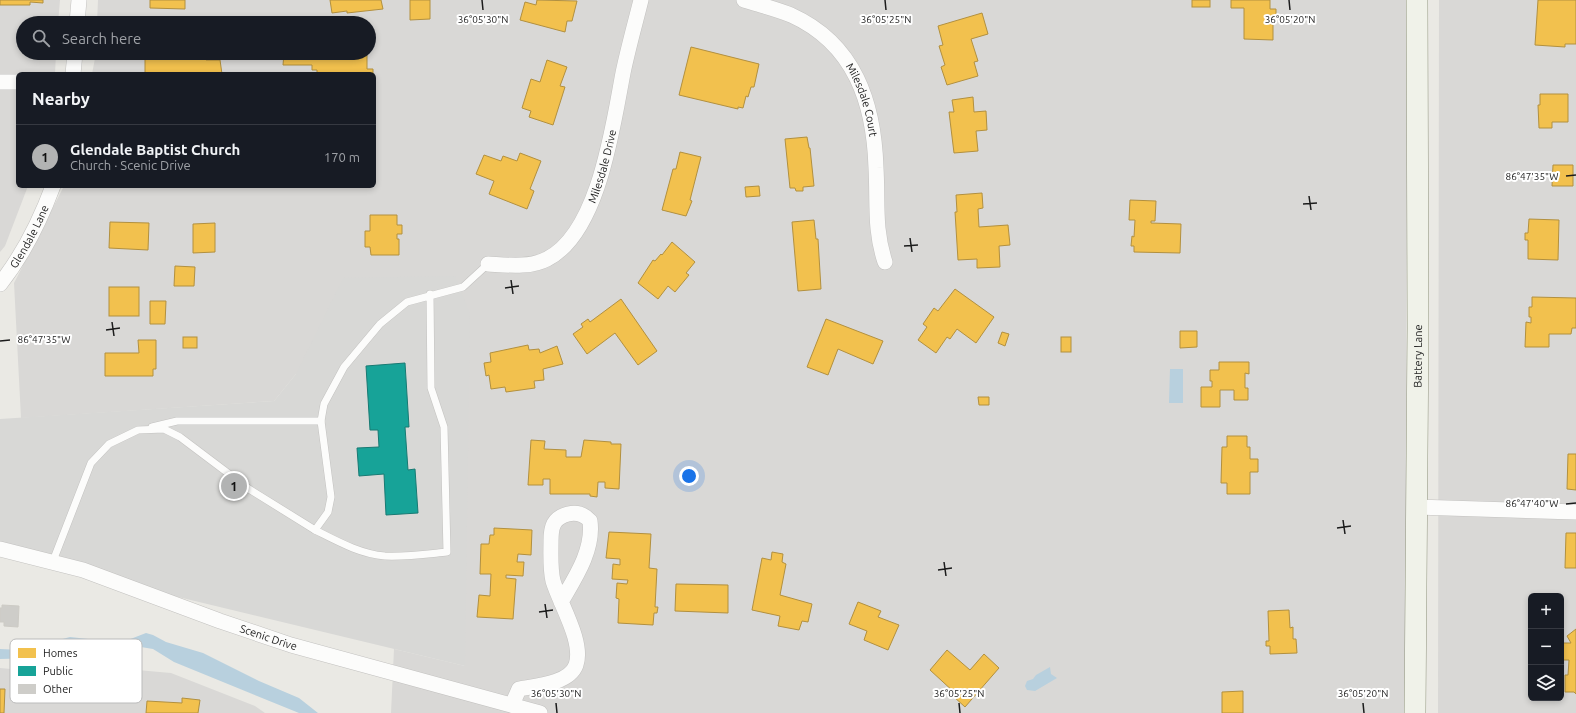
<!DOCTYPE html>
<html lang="en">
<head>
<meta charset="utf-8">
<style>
  :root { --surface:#171b24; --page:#242831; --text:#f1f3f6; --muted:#9ea1a6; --line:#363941; --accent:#b2b3b3 }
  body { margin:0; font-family:Ubuntu,sans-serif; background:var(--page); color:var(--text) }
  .controls { position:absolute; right:12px; bottom:12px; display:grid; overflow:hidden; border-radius:6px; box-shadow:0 2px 6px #0003 }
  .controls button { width:36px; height:36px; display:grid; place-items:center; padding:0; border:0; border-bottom:1px solid var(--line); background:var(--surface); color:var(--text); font:20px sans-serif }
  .you { position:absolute; left:689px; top:476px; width:14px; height:14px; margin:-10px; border:3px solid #fff; border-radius:50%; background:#1a73e8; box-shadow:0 0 0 6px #1a73e833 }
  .badge { display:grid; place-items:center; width:26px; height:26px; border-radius:50%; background:var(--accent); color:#111; font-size:13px; font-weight:700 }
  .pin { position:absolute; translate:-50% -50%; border:2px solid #fff; box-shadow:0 1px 4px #0006 }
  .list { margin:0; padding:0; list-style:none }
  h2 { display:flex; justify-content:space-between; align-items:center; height:52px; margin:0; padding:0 16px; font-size:17px }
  h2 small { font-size:13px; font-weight:400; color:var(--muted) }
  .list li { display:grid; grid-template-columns:26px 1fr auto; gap:12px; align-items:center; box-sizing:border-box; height:64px; padding:0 16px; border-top:1px solid var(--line) }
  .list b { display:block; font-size:15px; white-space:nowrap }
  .list p { margin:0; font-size:13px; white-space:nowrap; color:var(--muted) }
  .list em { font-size:13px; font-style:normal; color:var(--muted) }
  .icon { flex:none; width:22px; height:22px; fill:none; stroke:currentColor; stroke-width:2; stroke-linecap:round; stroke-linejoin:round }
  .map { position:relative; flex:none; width:1576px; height:713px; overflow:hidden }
  .search { position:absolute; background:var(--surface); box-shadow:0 2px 6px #0003; left:16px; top:16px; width:360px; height:44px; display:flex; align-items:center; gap:10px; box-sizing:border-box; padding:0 14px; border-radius:22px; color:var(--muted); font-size:15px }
  .panel { position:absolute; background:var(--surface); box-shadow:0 2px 6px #0003; left:16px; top:72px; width:360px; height:116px; border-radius:6px }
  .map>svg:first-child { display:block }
  .residential { fill:#d9d8d6; fill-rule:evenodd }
  .religious { fill:#d8d8d6 }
  .water { fill:#b8d0de }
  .homes { fill:#f2c14e; stroke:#b2903f }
  .public { fill:#17a398; stroke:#187a73 }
  .building { fill:#cecdc9; stroke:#cdcbc5 }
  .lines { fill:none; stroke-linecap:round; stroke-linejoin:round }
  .lane-casing { stroke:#c3c2c0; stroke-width:8 }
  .street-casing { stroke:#c3c2c0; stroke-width:16 }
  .secondary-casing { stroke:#8f937d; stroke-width:22 }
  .lane { stroke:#fcfcfb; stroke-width:7 }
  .street { stroke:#fcfcfb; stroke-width:15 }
  .secondary { stroke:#f0f2e9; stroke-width:21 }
  .ticks { fill:none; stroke:#1c1c1c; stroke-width:1.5 }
  .labels { text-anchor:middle; stroke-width:4; stroke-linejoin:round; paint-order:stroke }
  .street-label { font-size:11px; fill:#1c1c1c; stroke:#fff }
  .key { fill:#fff; stroke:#bbb; stroke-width:1 }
  .key-label { font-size:11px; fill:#1c1c1c }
  .ticks-label { font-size:10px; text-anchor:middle; fill:#1c1c1c; stroke:#fff; stroke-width:4; stroke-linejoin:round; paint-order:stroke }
</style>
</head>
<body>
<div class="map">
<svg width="1576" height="713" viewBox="0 0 1576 713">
  <rect width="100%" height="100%" fill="#eae9e4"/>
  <g class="residential">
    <polygon points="0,0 60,0 58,23 23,23 23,53 56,53 55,74 18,74 18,186 28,186 5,246 0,252"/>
    <polygon points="98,0 1407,0 1406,713 391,713 394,649 465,666 296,374 274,401 21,418 14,283 64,186 374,186 374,74 92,74 96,53 369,53 369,23 97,23"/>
    <path d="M1439 0H1576V713H1438ZM1531 596H1561V698H1531Z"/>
    <polygon points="0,668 33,671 137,670 171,673 255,706 265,713 0,713"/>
  </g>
  <polygon class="religious" points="455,276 470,313 465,666 0,554 0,419 274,401 296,374 343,278"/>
  <g class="water">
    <polygon points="1170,369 1183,369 1183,403 1169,403"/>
    <polygon points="146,633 153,635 166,642 203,653 259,681 299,698 318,713 299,713 174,662 153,649 141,647 110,655 85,652 59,653 36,658 0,659 0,649 21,650 70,637 97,640 115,645"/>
    <polygon points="1050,667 1051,674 1057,678 1035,691 1027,690 1025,686 1027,681 1033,679 1036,675"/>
  </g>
  <g class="homes">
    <polygon points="0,0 43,0 43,3 30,2 30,5 0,5"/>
    <polygon points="150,0 185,0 185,9 150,8"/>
    <polygon points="330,0 381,0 383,9 347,13 347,11 332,13"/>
    <polygon points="410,0 430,0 430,19 410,20"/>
    <polygon points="537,0 577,1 572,21 567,21 565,32 520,20 525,2 536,5"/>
    <rect x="1192" y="0" width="18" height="7"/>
    <polygon points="1231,0 1270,0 1270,9 1276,9 1276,19 1273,19 1273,40 1244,39 1244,8 1231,8"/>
    <polygon points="1538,0 1576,0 1576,44 1565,44 1565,47 1535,45"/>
    <polygon points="982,13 988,34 971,39 978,61 974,62 978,76 947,85 941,67 945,65 939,46 943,45 938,26"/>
    <polygon points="691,47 759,64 754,87 751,87 748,97 746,96 743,108 738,107 738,109 679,95"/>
    <polygon points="145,53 206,53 206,60 220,60 222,74 145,74"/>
    <polygon points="284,53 367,53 367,69 373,69 373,74 317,74 317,70 312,70 312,65 283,65"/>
    <polygon points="547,60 567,67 560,86 565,87 553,125 529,117 531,111 522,108 531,79 540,82"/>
    <polygon points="1540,94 1568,94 1568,122 1552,122 1552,128 1539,128 1538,105 1540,105"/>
    <polygon points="973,97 974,112 986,111 987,130 976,131 978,151 954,153 949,112 954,112 952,100"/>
    <polygon points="807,137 809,148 810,148 814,186 803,187 803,191 796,191 795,188 790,188 785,139"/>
    <polygon points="680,152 701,157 690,200 692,201 686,216 662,210 673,169 676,169"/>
    <polygon points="520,153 541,161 530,189 534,191 527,209 489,194 494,181 476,174 484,155 501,161 503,156 517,161"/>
    <polygon points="1553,165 1573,165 1573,186 1552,186"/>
    <polygon points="759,186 760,196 746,197 745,187"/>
    <polygon points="982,193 983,208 978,209 979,227 1008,225 1010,245 999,246 1000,267 977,268 977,259 958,260 955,212 957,212 956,195"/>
    <polygon points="1130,200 1156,201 1155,221 1151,221 1151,223 1181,224 1180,253 1134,252 1134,246 1131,246 1132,236 1134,237 1135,220 1129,220"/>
    <polygon points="370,215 397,215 397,225 402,225 402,234 397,234 397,239 399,239 399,255 371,255 370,247 365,247 365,231 370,231"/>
    <polygon points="1529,219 1559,220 1558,260 1528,259 1528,240 1525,240 1525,233 1528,233"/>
    <polygon points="814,220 816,239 818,239 821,289 798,291 792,222"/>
    <polygon points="110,222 149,223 148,250 109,248"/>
    <polygon points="215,223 215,252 193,253 193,224"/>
    <polygon points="672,242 695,262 686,273 689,275 675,292 668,286 658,299 638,283 653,260 655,261 661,254 662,255"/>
    <polygon points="175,266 195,267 194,286 174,286"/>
    <rect x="109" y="287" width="30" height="29"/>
    <polygon points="955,289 994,317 976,343 957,329 950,339 947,337 936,353 918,340 927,327 923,324 934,308 938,311"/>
    <polygon points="1532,297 1576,298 1576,328 1572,328 1571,334 1549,334 1549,347 1525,347 1526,322 1531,323 1531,317 1529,317 1529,307 1532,307"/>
    <polygon points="621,299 657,351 638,365 615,333 587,354 573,334 583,327 581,324 588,319 590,322"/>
    <polygon points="150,301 166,301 165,324 150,324"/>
    <polygon points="826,319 883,341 873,364 838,349 828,375 807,367"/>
    <polygon points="1180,331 1197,331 1197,347 1180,348"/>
    <polygon points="1002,332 1009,334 1005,346 998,343"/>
    <rect x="183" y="337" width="14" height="11"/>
    <rect x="1061" y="337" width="10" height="15"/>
    <polygon points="138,340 156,340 156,369 153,369 153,376 105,376 105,353 139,353"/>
    <polygon points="528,345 529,350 539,349 540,353 557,346 563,364 543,369 544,380 534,381 535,388 506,392 505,387 491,389 489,375 486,376 484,363 491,362 490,353"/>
    <polygon points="1219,362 1249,362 1249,374 1245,373 1245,388 1248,388 1248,400 1234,400 1234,390 1220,390 1220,407 1201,407 1201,387 1212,387 1212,381 1210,381 1210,370 1219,370"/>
    <polygon points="978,397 989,397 989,405 979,405"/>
    <polygon points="1227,436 1247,436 1247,447 1250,447 1250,459 1258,459 1258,472 1250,472 1250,494 1227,494 1227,483 1221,483 1222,447 1227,447"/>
    <polygon points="531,440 545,441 544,449 566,450 566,457 581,457 584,440 611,442 611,444 621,444 619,489 605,488 605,482 598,482 597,497 590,496 590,494 550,494 550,479 543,479 543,485 528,485"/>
    <polygon points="1568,454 1576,454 1576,490 1567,489"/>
    <polygon points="494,528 532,530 531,555 518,554 517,562 524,562 523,576 506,575 506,578 516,579 513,619 477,617 479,595 490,596 491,574 480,574 481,544 489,544 490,535 494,535"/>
    <polygon points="609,532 651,534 649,568 657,569 655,607 658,607 657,613 654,613 653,625 618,623 619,599 616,598 617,583 627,584 628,580 612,579 613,564 620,565 620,559 606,558"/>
    <polygon points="1566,533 1576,533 1576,568 1565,568"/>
    <polygon points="772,552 783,554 782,562 786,564 780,595 812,604 808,622 802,621 799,630 778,626 780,616 752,610 762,558 771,560"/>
    <polygon points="676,584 728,585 728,613 675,611"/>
    <polygon points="858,602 881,611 878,617 899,625 888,650 864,640 867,631 849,624"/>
    <polygon points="1289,610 1290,628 1293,627 1293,639 1296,639 1297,653 1270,654 1270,646 1266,646 1266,641 1269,641 1268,611"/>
    <polygon points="1576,629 1576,694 1574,692 1565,692 1565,675 1568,675 1569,660 1561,660 1562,643 1571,643 1567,636"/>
    <polygon points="947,650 970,670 984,654 999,668 965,707 953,696 955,693 930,670"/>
    <polygon points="0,689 5,689 4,713 0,713"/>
    <polygon points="1243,691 1243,713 1222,713 1222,692"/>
    <polygon points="182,698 200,700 198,713 146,713 147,701 182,703"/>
  </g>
  <polygon class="public" points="405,363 409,427 405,427 408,470 415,469 418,513 386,515 384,474 359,476 357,448 379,447 378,430 370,430 366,366"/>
  <polygon class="building" points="2,605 19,606 18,627 4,626 4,622 0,622 0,608 2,608"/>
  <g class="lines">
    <defs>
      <g id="lane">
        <path d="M430 294 431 388 444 427 447 552C427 554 406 557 385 556 360 554 337 541 315 530L328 512 331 497 321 421 324 404 344 367 380 324 407 302 463 287 488 264"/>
        <polyline points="152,427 177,421 321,421"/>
        <polyline points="53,561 91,463 109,444 138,430 164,429 180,437 249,489 315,530"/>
      </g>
      <g id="street">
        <path id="s1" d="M744 0C760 5 776 9 791 15 855 44 874 103 876 168 878 202 874 229 885 262"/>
        <polyline points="77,23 79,0"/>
        <polyline points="73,74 75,53"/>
        <polyline points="0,82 18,82"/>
        <path id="s2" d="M488 264C507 265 530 268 547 259 599 233 613 125 623 73 628 49 635 24 641 0"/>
        <path id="s3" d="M0 284C23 255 40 221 53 186"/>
        <polyline points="1416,507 1576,512"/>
        <path id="s4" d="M0 549 83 570 220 621 291 645 540 713"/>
        <path d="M512 705 519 689C535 686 569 684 576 665 584 642 560 604 553 581 550 568 551 554 551 541 551 527 553 518 568 514 577 512 584 514 590 521 594 550 575 578 561 602"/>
      </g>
      <g id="secondary">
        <path id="s5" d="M1415 713 1418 328 1417 0"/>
      </g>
    </defs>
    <use href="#lane" class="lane-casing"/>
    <use href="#street" class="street-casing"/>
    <use href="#secondary" class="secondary-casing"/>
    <use href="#lane" class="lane"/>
    <use href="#street" class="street"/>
    <use href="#secondary" class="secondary"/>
  </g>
  <path class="ticks" d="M482 0 483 10M885 0 886 10M1289 0 1290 10M1566 176 1576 175M1309 196 1311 210M1303 204 1317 203M910 238 912 252M904 246 918 245M511 280 513 294M505 288 519 286M112 322 114 336M106 330 120 328M0 341 10 340M1566 504 1576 503M1343 520 1345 534M1337 528 1351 526M944 562 946 576M938 570 952 568M545 604 547 618M539 612 553 610M556 703 557 713M959 703 960 713M1363 703 1364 713"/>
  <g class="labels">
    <g class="street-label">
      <text dy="4" stroke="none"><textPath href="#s1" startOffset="165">Milesdale Court</textPath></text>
      <text dy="4" stroke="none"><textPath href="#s2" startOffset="171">Milesdale Drive</textPath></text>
      <text dy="4" stroke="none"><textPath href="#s3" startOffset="56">Glendale Lane</textPath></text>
      <text dy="4" stroke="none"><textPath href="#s5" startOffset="357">Battery Lane</textPath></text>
      <text dy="4" stroke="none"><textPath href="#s4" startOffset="283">Scenic Drive</textPath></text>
    </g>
  </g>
  <rect x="10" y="639" width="132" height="64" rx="6" class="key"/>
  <rect x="18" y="648" width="18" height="10" fill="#f2c14e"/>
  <rect x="18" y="666" width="18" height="10" fill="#17a398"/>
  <rect x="18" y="684" width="18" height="10" fill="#cecdc9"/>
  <g class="key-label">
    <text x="43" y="657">Homes</text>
    <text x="43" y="675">Public</text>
    <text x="43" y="693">Other</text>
  </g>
  <g class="ticks-label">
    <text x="483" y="23">36°05'30"N</text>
    <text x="886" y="23">36°05'25"N</text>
    <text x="1290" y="23">36°05'20"N</text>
    <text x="1532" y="180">86°47'35"W</text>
    <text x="44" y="343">86°47'35"W</text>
    <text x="1532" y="507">86°47'40"W</text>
    <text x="556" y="697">36°05'30"N</text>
    <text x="959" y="697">36°05'25"N</text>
    <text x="1363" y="697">36°05'20"N</text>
  </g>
</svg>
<div class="controls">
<button>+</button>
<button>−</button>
<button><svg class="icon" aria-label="layers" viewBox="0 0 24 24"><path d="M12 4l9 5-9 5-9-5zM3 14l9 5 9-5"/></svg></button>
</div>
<div class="you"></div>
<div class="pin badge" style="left:234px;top:486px">1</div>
<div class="search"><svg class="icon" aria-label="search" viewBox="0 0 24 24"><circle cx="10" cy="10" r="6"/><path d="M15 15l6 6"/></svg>Search here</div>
<section class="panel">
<h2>Nearby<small></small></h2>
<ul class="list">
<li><span class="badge">1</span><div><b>Glendale Baptist Church</b><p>Church · Scenic Drive</p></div><em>170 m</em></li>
</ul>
</section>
</div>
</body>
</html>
